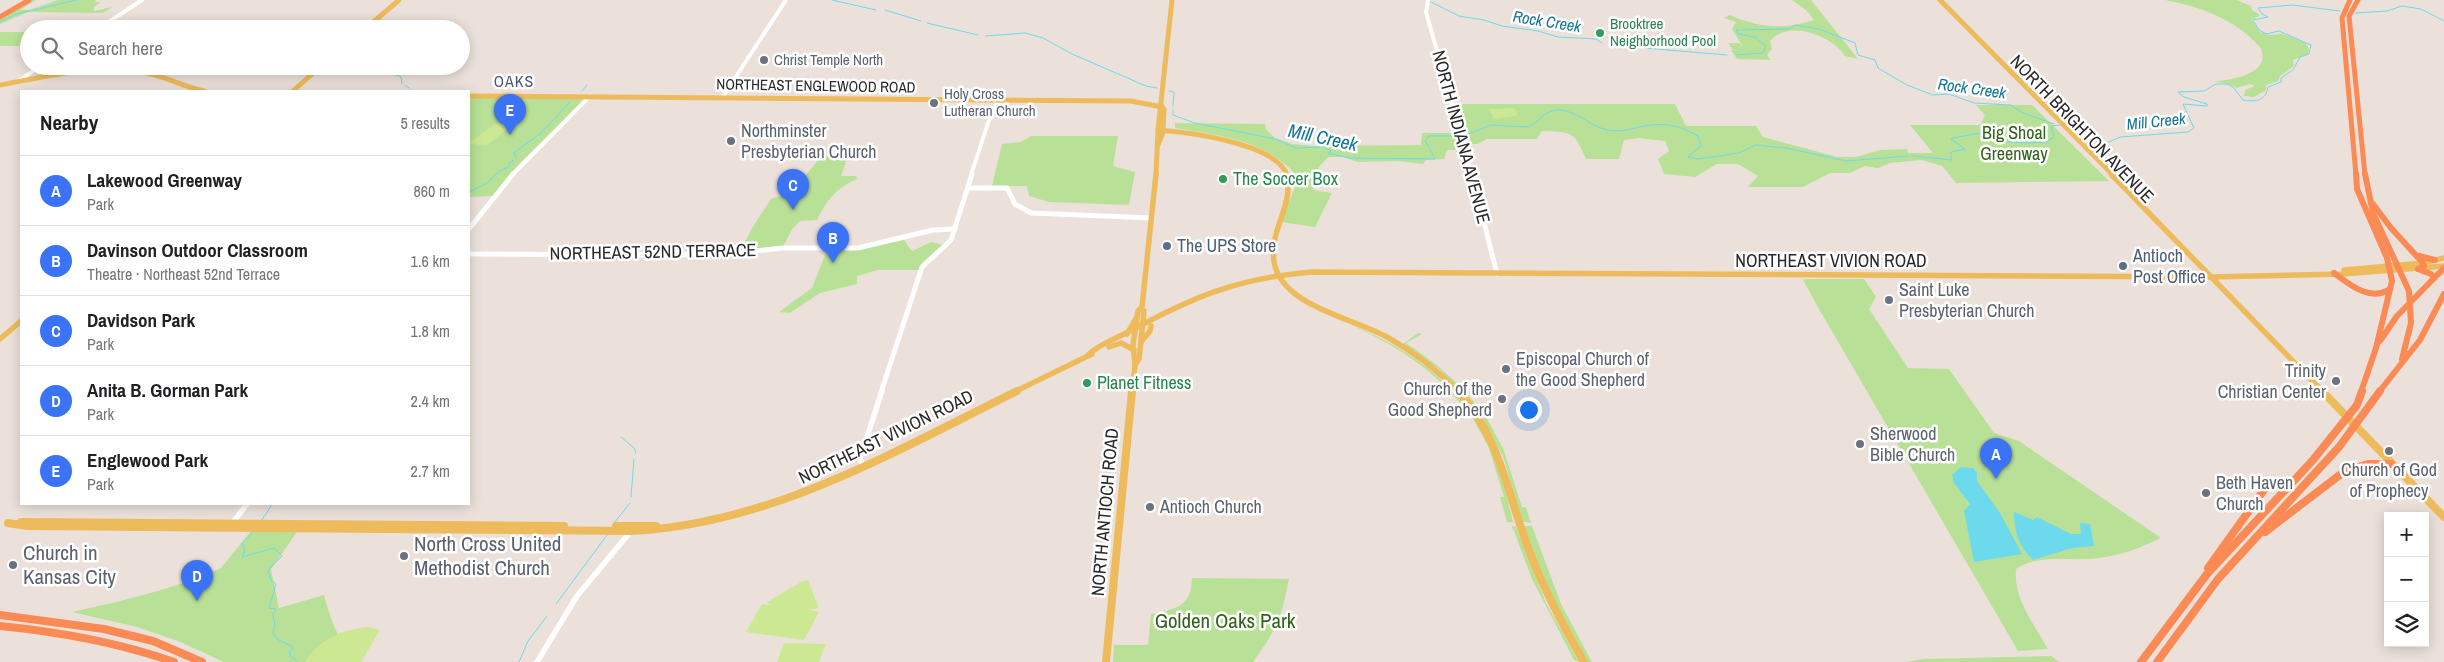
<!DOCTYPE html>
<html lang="en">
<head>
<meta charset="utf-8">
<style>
  :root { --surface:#fff; --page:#f6f6f6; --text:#202124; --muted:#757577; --line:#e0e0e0; --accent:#3b73f7 }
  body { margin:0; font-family:"Archivo Narrow",sans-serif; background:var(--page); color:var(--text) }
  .controls { position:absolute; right:15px; bottom:15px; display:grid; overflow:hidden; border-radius:0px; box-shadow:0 2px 12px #0003 }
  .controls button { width:45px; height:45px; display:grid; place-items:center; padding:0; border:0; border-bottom:1px solid var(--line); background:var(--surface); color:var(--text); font:25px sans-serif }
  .you { position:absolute; left:1528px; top:409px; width:18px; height:18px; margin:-12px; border:4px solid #fff; border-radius:50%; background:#1a73e8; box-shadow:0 0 0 8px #1a73e833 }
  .badge { display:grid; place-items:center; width:32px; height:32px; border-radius:50%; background:var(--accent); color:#fff; font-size:16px; font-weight:700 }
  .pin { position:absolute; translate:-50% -41px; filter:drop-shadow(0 1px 2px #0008) }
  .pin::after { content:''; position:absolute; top:26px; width:18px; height:15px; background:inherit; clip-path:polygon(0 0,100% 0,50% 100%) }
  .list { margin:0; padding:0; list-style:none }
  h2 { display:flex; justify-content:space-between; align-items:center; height:65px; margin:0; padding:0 20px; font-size:21px }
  h2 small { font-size:16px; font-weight:400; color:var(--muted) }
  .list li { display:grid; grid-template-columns:32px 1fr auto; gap:15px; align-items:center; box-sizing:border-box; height:70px; padding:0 20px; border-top:1px solid var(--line) }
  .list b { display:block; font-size:19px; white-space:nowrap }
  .list p { margin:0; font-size:16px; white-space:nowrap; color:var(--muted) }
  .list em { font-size:16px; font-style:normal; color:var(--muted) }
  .icon { flex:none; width:28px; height:28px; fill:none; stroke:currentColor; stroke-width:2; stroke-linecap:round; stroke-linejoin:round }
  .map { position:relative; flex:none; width:2444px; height:662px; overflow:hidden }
  .search { position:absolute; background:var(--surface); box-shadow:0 2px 12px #0003; left:20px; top:20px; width:450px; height:55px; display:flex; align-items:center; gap:12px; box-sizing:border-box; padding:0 18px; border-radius:28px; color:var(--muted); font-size:19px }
  .panel { position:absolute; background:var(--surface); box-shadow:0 2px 12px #0003; left:20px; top:90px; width:450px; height:415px; border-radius:0px }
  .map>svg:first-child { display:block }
  .green { fill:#b8e197 }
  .pitch { fill:#cde892 }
  .water { fill:#6dd9ec }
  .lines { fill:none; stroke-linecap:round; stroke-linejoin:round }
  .stream { stroke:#6dd9ec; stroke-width:1 }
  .minor-far2 { stroke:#fff; stroke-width:4 }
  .minor-far1 { stroke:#fff; stroke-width:5 }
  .minor { stroke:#fff; stroke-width:5.5 }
  .major-far2 { stroke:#eebb5c; stroke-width:5 }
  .major-far1 { stroke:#eebb5c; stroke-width:5.5 }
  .major { stroke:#eebb5c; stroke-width:8 }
  .highway-far2 { stroke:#fb8a54; stroke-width:5 }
  .highway-far1 { stroke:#fb8a54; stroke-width:6 }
  .highway { stroke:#fb8a54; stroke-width:8 }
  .leisure-dot { fill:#2e9e5b; stroke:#fff; stroke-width:2 }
  .worship-dot { fill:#6b7280; stroke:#fff; stroke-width:2 }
  .service-dot { fill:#5c6f8a; stroke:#fff; stroke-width:2 }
  .labels { text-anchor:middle; stroke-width:5; stroke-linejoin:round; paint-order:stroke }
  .far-leisure-label { font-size:15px; fill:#27864d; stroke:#fff; text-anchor:start }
  .far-worship-label { font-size:15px; fill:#5b616d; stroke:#fff; text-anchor:start }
  .far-street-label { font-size:15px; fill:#282828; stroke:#fff }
  .far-water-label { font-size:16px; font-style:italic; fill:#0f7695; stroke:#fff }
  .far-quarter-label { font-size:16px; letter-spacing:1px; fill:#4a5778; stroke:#fff }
  .street-label { font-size:18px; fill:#282828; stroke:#fff }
  .worship-label { font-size:18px; fill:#5b616d; stroke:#fff; text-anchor:start }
  .park-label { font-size:18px; fill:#32631a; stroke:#fff }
  .leisure-label { font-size:18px; fill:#27864d; stroke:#fff; text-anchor:start }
  .service-label { font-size:18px; fill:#4e5e75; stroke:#fff; text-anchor:start }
  .water-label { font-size:19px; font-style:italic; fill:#0f7695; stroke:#fff }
  .near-worship-label { font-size:21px; fill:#5b616d; stroke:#fff; text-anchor:start }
  .near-park-label { font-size:21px; fill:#32631a; stroke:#fff }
</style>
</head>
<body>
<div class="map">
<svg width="2444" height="662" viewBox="0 0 2444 662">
  <rect width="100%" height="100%" fill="#ebe1da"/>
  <g class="green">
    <polygon points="32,0 36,0 20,10 29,10 58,0 96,0 94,2 101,2 94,7 94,11 112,7 103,13 28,12 0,24 0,19"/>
    <path d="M1792 0H1811L1858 59 1845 56C1832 35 1788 19 1770 41L1772 49 1767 55 1771 60 1737 59 1731 50 1737 49H1732L1728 43H1739L1743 47 1732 29 1736 22 1724 18 1730 15C1759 28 1784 30 1814 20L1806 10Z"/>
    <path d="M2165 0H2236L2251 6 2252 10 2260 15 2252 20 2260 32 2269 35 2283 34 2306 43 2309 50 2308 54 2293 60 2294 66 2280 76 2278 81 2266 85V90L2254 97 2244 96 2245 90 2255 86 2250 84 2237 88 2229 84 2214 81C2230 81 2274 73 2260 47 2235 19 2201 7 2165 0Z"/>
    <rect x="0" y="32" width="29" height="14"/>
    <polygon points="469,98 586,98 519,164 493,196 469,197"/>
    <path d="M1455 104H1675L1686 126H1756L1763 137 1837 157H1856L1880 150 1907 149 1908 153H1933L1910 125H1980L1985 115 1976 105H2032L2109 181 1956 183 1942 166 1922 160 1890 163 1878 168 1865 166 1850 173H1830L1803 187H1748L1758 176 1738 164H1717L1695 177 1664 174 1658 159 1669 151 1665 141 1638 138 1624 140 1619 159H1586C1574 131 1572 132 1542 131L1537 139H1487L1478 144H1460L1461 150H1447L1444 159 1426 160 1423 164 1397 161 1358 162 1343 157H1328L1318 168 1329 177H1318L1313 190 1332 193 1315 227 1281 222 1295 187 1296 175C1266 140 1218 135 1175 128V123L1265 124 1266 129 1275 138 1292 144 1315 146 1421 145 1422 133H1462Z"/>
    <polygon points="1031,136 1118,136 1113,166 1135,172 1129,205 1049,202 1029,196 1027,186 992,186 1002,144 1021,142"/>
    <path d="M822 155 848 156 841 176H856L857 179C836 188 827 200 817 220L800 221 793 228 782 248 739 254 752 228 771 199 792 192Z"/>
    <polygon points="904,240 912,251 931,242 943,245 921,264 919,270 878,270 857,276 857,284 820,293 790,313 779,312 812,288 827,250 862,249"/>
    <path d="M1804 279H1864L1876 297 1869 309 1908 368 1949 369 1994 433 2019 441 2161 538C2140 548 2122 555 2099 558 2071 562 2040 553 2016 569 2013 598 2034 624 2048 649L2018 651 1819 309 1803 280Z"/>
    <path d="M1349 324C1399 344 1440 371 1472 414L1470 415C1438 372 1398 346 1349 324Z"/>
    <path d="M1418 333 1422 334 1406 343C1435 362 1461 384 1483 413L1479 412 1440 370 1403 344Z"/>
    <polygon points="1485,415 1503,448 1522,507 1526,507 1531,523 1522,521 1504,459 1482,416"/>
    <polygon points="1472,417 1476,418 1500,469 1513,522 1507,522 1500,497 1504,497 1489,448"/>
    <polygon points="1512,526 1516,527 1546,603 1579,662 1574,660 1532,579"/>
    <path d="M1524 526H1532L1561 604 1592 662H1588C1563 618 1540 574 1524 526Z"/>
    <path d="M251 531 297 532 271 569 279 608 324 595C329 615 342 654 362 662H224L178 641 137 627 72 612C122 601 175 589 221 568Z"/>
    <path d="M1192 578 1289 579C1281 619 1277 629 1253 662H1113L1114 645H1148L1151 614C1177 609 1191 607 1192 578Z"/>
    <polygon points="2051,656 2059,662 1906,662 1924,659"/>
  </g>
  <g class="pitch">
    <polygon points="1514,108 1517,113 1516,116 1494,119 1489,109"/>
    <polygon points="496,123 513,125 486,146 469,143"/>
    <polygon points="808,580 819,608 809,610 819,612 804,640 746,632 762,604 770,605 767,602 801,582"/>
    <path d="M369 627 380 630 361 662H305C319 639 343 629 369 627Z"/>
    <polygon points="784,643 826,644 819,662 777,662"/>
  </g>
  <g class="water">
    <polygon points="1961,467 1973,468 1977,473 1977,481 2000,513 2022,554 1974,562 1964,511 1970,504 1954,483 1952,475"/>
    <path d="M2014 512 2033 520 2037 517 2071 534H2081L2080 523 2090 524 2094 546 2072 548 2033 560C2019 547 2014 531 2014 512Z"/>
  </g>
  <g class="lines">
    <g class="stream">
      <polyline points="832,0 876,10"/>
      <polyline points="1431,2 1459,16 1484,20 1502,26 1538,31 1558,37 1596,39 1602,43"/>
      <polyline points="885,10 921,21"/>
      <polyline points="2355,13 2387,11 2402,6 2421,9 2444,21"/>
      <polyline points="0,22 16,14 77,0"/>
      <polyline points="927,23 978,35"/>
      <polyline points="986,36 1025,33 1043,38 1072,54 1146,86 1157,88"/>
      <polyline points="1609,45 1727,55"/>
      <polyline points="1737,55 1763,53 1766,46 1755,37 1738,34 1736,30 1790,29 1795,25 1819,29 1855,43 1858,55 1875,60 1878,68 1907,85 1933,95 1949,94 1974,103 2011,105 2023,113 2054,124"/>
      <polyline points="386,69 388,66"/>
      <polyline points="387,71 401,77 402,84"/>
      <polyline points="405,85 409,88"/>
      <polyline points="582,91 587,85"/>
      <polyline points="1169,91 1174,92 1173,106"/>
      <polyline points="1173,110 1173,115 1195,123 1275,139 1296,148 1324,147 1331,151 1328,153 1349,158 1435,159 1430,149"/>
      <path d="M2068 126 2097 142H2109L2120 137 2188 132 2194 128 2183 104 2207 106V104L2184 97 2178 92 2204 91 2216 84H2227L2233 87 2243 100C2255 102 2266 101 2268 87L2281 82V78L2293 70 2300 57 2309 54 2311 45 2279 31 2266 34 2259 30 2253 20 2268 17 2262 14 2258 8 2292 5 2340 11"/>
      <path d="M1463 136 1491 125 1529 127C1538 122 1544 112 1555 110 1574 108 1590 127 1608 130 1617 132 1627 130 1635 128 1659 122 1676 123 1698 136L1701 146 1688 157 1698 159 1739 153 1755 145 1786 148 1846 161 1908 156"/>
      <polyline points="1429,147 1425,141 1429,136 1459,136"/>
      <polyline points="1951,155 1951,152 1965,149 1951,139 1953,138 1985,132 2011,142 2030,143 2046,142 2054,137 2051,126 2061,125"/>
      <polyline points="1913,156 1952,160 1951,157"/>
      <polyline points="516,158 514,153 541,133 570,102"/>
      <polyline points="469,192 487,183 501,170 509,167 509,163 514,160"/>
      <polyline points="621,437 634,448 636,453"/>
      <polyline points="631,497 634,459"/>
      <polyline points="262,520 271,506"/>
      <polyline points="614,523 630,503"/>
      <polyline points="253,532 242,543 245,551 242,557 274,548 282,556 268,570 271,580 276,584 269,608 276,609 273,614 275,625 273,633 277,639 293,647 290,652 291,657 298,662"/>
      <polyline points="556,604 607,535"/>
      <polyline points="519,662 528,641 547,616"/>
    </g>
    <g class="minor-far2">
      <polyline points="1428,0 1426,12 1472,175"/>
      <polyline points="98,29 142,0"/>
      <polyline points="19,81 40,66"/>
      <polyline points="722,98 786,0"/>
      <polyline points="512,175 590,96"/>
      <polyline points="971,175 988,123 998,100"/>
    </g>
    <g class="minor-far1">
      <polyline points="1472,174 1497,274"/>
      <polyline points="968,188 1007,188 1015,204 1031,213 1152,218"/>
      <polyline points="469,229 513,174"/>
      <polyline points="469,254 720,255 782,248 858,248 933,230 955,229"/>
      <polyline points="881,392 922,267 951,240 972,174"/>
    </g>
    <g class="minor">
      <polyline points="863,468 860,458 882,391"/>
      <polyline points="231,525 247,504"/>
      <polyline points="537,662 577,596 631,531"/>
    </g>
    <g class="major-far2">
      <polyline points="1940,0 2113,175"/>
      <polyline points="365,29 399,0"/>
      <path d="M0 85C45 77 92 64 138 71 160 74 181 86 204 91"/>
      <polyline points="293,91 321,66"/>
      <polyline points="469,96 1131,101 1162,107"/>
      <path d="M1158 130C1187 132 1276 143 1287 175"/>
      <polyline points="1158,145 1163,133 1164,109 1162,107"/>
      <polyline points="1156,175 1158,130 1172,0"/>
    </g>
    <g class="major-far1">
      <path d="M1286 174C1296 205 1266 232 1275 266 1286 307 1353 318 1387 337 1414 352 1438 371 1459 392"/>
      <polyline points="2111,174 2323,392"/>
      <polyline points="2344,270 2423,263 2444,258"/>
      <polyline points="1127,334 1137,317"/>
      <polyline points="0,339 21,321"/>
      <polyline points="1141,342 1150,331 1151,326"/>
      <polyline points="1109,347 1121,343 1134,350"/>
      <path d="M1088 355C1098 345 1115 339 1128 332 1193 297 1237 278 1312 272L2210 277 2343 274 2444 266"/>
      <polyline points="1135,365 1139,359 1144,311"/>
      <polyline points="1014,392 1092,354"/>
      <polyline points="1132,392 1135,365 1133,345 1138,311 1142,307 1156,174"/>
    </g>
    <g class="major">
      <path d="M1458 391C1499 437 1506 487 1526 542 1541 584 1562 624 1584 662"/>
      <polyline points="2322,391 2444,517"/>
      <polyline points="21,522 564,526"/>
      <path d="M8 523 27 526 631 531C772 524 893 452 1017 391"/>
      <polyline points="616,526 656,526"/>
      <polyline points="1106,662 1132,391"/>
    </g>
    <g class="highway-far2">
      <polyline points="2350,0 2342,18 2356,175"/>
      <polyline points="2358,0 2349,16 2365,175"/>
      <polyline points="0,17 29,0"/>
    </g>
    <g class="highway-far1">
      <polyline points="2356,174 2357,189 2387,258 2392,281 2376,348 2361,392"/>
      <polyline points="2365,174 2373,213 2409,291 2411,323 2402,359"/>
      <polyline points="2373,204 2391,228 2423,263 2424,266 2418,269"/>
      <polyline points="2419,256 2435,260"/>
      <polyline points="2418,269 2431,274 2434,278"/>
      <path d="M2334 273C2350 285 2369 301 2389 290"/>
      <polyline points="2380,341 2397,316 2444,268"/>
      <polyline points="2379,392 2420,340 2444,294"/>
    </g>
    <g class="highway">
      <polyline points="2265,532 2345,471 2368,464 2391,464"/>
      <polyline points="2208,568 2266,487"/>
      <polyline points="0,615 104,629 153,641 202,662"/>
      <path d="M0 626C60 632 117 642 174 662"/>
      <polyline points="2141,662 2207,574 2313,460 2357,405 2362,391"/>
      <polyline points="2157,662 2218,579 2339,447 2380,391"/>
    </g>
  </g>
  <g class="leisure-dot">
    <circle cx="1600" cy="33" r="5"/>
    <circle cx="1223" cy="179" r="5"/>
    <circle cx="1087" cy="383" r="5"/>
  </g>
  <g class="worship-dot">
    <circle cx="764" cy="60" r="5"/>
    <circle cx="934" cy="103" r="5"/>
    <circle cx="731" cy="141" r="5"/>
    <circle cx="1889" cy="300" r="5"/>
    <circle cx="1506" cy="369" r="5"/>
    <circle cx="2336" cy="381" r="5"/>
    <circle cx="1502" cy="399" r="5"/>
    <circle cx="1860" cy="444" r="5"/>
    <circle cx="2389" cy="451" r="5"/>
    <circle cx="2206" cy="493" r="5"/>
    <circle cx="1150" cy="507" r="5"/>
    <circle cx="404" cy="556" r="5"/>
    <circle cx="13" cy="565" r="5"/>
  </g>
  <g class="service-dot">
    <circle cx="1167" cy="246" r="5"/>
    <circle cx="2123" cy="266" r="5"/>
  </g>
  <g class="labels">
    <g class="far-leisure-label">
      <text x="1610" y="29">Brooktree<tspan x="1610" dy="17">Neighborhood Pool</tspan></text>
    </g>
    <g class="far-worship-label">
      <text x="774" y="65">Christ Temple North</text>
      <text x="944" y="99">Holy Cross<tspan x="944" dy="17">Lutheran Church</tspan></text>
    </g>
    <g class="far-street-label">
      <text transform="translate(816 86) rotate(1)" y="5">NORTHEAST ENGLEWOOD ROAD</text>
    </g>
    <g class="far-water-label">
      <text transform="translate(1547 21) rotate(9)" y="6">Rock Creek</text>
      <text transform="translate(1972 88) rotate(8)" y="6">Rock Creek</text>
      <text transform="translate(2156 121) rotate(-6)" y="6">Mill Creek</text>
    </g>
    <g class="far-quarter-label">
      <text x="514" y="87">OAKS</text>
    </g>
    <g class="street-label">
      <text transform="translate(2082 129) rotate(46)" y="6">NORTH BRIGHTON AVENUE</text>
      <text transform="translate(1461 137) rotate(75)" y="6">NORTH INDIANA AVENUE</text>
      <text transform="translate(653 252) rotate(-1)" y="6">NORTHEAST 52ND TERRACE</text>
      <text x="1831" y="267">NORTHEAST VIVION ROAD</text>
      <text transform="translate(886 437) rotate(-26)" y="6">NORTHEAST VIVION ROAD</text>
      <text transform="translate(1105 512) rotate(-85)" y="6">NORTH ANTIOCH ROAD</text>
    </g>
    <g class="worship-label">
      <text x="741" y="137">Northminster<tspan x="741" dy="21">Presbyterian Church</tspan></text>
      <text x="1899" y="296">Saint Luke<tspan x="1899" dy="21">Presbyterian Church</tspan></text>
      <text x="1516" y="365">Episcopal Church of<tspan x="1516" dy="21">the Good Shepherd</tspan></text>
      <text x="2326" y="377" text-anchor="end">Trinity<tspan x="2326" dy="21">Christian Center</tspan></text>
      <text x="1492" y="395" text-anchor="end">Church of the<tspan x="1492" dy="21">Good Shepherd</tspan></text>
      <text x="1870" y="440">Sherwood<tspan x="1870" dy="21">Bible Church</tspan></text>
      <text x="2389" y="476" text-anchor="middle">Church of God<tspan x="2389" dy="21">of Prophecy</tspan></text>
      <text x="2216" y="489">Beth Haven<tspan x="2216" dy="21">Church</tspan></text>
      <text x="1160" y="513">Antioch Church</text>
    </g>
    <g class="park-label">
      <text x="2014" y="139">Big Shoal<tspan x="2014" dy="21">Greenway</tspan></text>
    </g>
    <g class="leisure-label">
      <text x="1233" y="185">The Soccer Box</text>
      <text x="1097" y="389">Planet Fitness</text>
    </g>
    <g class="service-label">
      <text x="1177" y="252">The UPS Store</text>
      <text x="2133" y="262">Antioch<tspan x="2133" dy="21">Post Office</tspan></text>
    </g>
    <g class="water-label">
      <text transform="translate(1323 137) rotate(12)" y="7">Mill Creek</text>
    </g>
    <g class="near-worship-label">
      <text x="414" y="551">North Cross United<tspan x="414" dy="24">Methodist Church</tspan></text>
      <text x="23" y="560">Church in<tspan x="23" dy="24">Kansas City</tspan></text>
    </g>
    <g class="near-park-label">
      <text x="1225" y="628">Golden Oaks Park</text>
    </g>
  </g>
</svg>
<div class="controls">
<button>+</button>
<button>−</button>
<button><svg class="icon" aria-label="layers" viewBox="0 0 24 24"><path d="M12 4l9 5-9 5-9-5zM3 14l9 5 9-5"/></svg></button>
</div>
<div class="you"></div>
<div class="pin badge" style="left:1996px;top:479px">A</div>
<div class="pin badge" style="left:833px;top:263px">B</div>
<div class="pin badge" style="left:793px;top:210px">C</div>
<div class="pin badge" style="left:197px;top:601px">D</div>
<div class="pin badge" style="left:510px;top:135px">E</div>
<div class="search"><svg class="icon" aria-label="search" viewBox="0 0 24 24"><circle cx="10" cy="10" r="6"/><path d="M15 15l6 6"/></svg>Search here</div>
<section class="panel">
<h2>Nearby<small>5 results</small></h2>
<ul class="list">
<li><span class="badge">A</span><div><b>Lakewood Greenway</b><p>Park</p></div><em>860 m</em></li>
<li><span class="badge">B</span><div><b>Davinson Outdoor Classroom</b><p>Theatre · Northeast 52nd Terrace</p></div><em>1.6 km</em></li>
<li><span class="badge">C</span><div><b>Davidson Park</b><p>Park</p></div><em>1.8 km</em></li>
<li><span class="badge">D</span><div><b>Anita B. Gorman Park</b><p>Park</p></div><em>2.4 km</em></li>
<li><span class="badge">E</span><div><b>Englewood Park</b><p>Park</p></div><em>2.7 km</em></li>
</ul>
</section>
</div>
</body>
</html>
